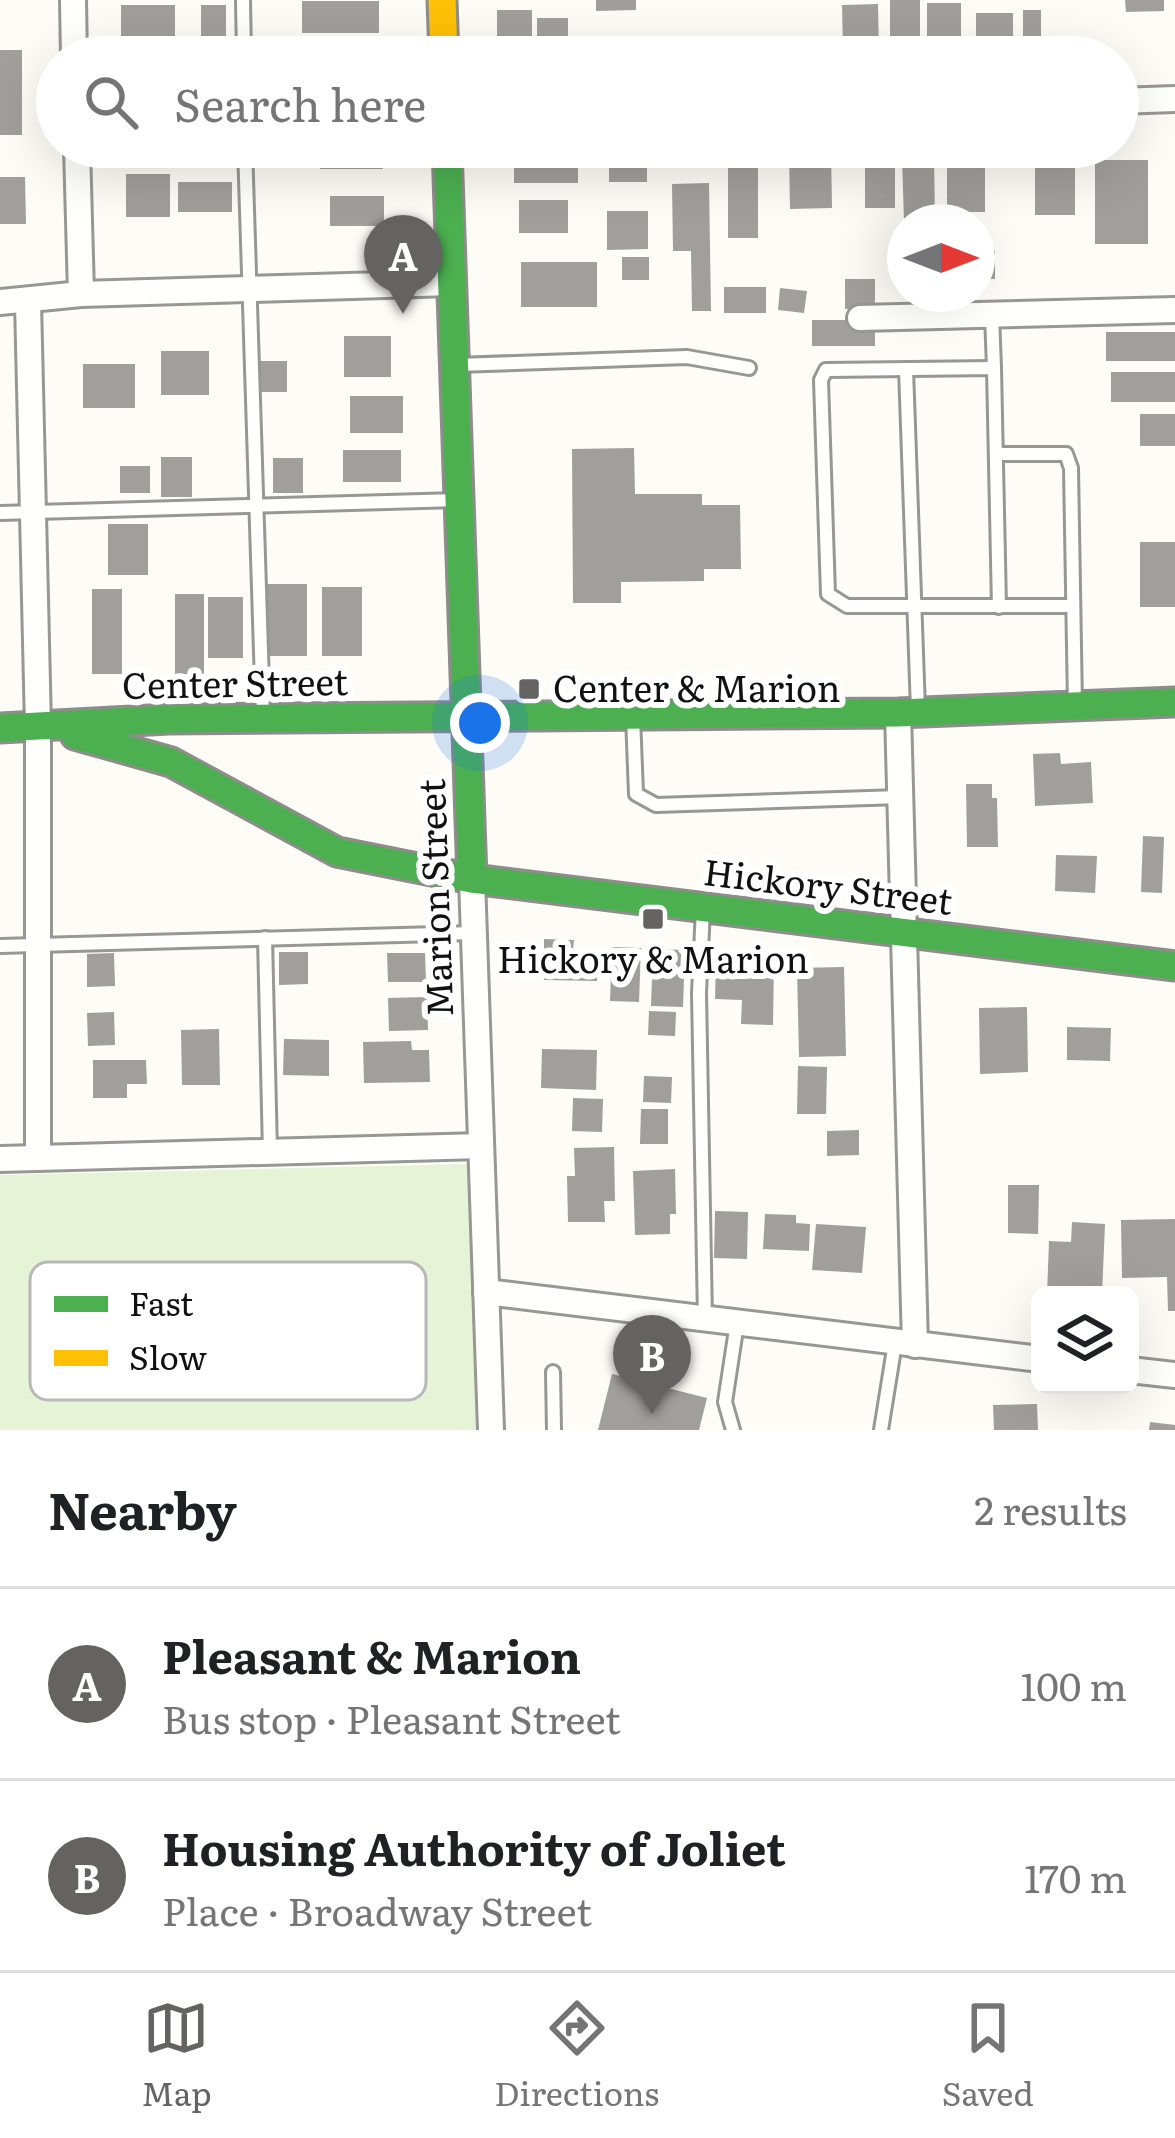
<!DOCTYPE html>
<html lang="en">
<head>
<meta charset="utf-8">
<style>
  :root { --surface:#fff; --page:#f2f2f2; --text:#202124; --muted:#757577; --line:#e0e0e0; --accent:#646362 }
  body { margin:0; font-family:Literata,serif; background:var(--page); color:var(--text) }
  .controls { position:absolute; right:36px; bottom:36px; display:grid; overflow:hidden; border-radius:18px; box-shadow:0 12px 48px #0002 }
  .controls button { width:108px; height:108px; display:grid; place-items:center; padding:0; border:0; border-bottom:3px solid var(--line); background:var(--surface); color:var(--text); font:60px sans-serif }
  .compass { position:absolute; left:887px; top:204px; width:108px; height:108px; border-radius:50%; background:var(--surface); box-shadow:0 12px 48px #0002; rotate:90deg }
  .you { position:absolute; left:480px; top:723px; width:42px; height:42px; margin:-30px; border:9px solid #fff; border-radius:50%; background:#1a73e8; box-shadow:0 0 0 18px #1a73e833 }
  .badge { display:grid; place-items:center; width:78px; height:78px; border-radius:50%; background:var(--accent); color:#fff; font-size:39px; font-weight:700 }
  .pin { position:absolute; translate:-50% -99px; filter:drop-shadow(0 3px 6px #0008) }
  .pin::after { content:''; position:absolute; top:63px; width:42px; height:36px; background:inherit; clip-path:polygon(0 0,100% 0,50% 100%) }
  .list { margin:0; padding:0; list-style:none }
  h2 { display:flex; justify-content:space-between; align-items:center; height:156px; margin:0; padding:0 48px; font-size:51px }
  h2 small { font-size:39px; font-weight:400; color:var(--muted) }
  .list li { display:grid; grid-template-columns:78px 1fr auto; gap:36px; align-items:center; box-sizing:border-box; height:192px; padding:0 48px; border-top:3px solid var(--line) }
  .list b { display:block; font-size:45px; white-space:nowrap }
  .list p { margin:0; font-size:39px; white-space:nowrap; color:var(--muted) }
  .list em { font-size:39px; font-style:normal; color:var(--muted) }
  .icon { flex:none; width:66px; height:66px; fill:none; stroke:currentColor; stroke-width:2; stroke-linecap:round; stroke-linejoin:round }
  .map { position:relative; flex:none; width:1175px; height:1430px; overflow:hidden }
  .search { position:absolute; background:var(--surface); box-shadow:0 12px 48px #0002; left:36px; right:36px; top:36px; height:132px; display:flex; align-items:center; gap:30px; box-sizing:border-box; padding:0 42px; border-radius:66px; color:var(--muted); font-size:45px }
  .sheet { height:540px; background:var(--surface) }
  nav { display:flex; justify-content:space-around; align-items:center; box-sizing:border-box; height:168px; border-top:3px solid var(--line); background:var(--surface); font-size:33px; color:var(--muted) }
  nav a { display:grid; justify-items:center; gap:6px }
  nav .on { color:var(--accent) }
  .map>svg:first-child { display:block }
  .green { fill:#e7f3d7 }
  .building { fill:#a19f9c }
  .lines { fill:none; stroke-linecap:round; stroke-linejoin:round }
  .lane-casing { stroke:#979795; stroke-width:18 }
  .street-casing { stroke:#979795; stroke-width:30 }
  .fast-casing { stroke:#8e8d8b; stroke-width:33 }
  .slow-casing { stroke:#8e8d8b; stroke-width:33 }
  .lane { stroke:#fffffe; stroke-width:12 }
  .street { stroke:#fffffe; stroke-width:24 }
  .fast { stroke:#4caf50; stroke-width:27 }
  .slow { stroke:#ffc107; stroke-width:27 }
  .poi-dot { fill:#646362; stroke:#fff; stroke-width:4.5 }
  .labels { text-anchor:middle; stroke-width:12; stroke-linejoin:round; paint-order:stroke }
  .street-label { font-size:36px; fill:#111; stroke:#fff }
  .poi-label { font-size:36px; fill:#111; stroke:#fff; text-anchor:start }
  .key { fill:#fff; stroke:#b8b8b8; stroke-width:3 }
  .key-label { font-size:33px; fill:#111 }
</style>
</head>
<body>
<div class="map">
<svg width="1175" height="1430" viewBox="0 0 1175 1430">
  <rect width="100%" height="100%" fill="#fdfcf7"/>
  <polygon class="green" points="468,1164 476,1430 0,1430 0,1175"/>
  <g class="building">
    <polygon points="596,0 636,0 636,10 596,11"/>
    <rect x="890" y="0" width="30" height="46"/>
    <polygon points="1125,0 1164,0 1164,11 1126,12"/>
    <rect x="302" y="1" width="77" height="32"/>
    <rect x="927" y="3" width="34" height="41"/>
    <polygon points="878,4 879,49 843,50 842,5"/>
    <rect x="121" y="5" width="54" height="36"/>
    <rect x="201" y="5" width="25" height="33"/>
    <rect x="497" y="10" width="35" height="47"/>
    <rect x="1023" y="10" width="18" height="39"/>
    <rect x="976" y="13" width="37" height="31"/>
    <rect x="537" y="18" width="31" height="39"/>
    <rect x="0" y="50" width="22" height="85"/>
    <rect x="123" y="147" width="74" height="16"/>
    <rect x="320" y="147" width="63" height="22"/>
    <rect x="609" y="147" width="38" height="35"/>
    <rect x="514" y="148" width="64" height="35"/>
    <polygon points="831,150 832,208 790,209 789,151"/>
    <rect x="865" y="152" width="30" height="56"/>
    <rect x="1035" y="153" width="40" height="62"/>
    <rect x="947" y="155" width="38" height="57"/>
    <polygon points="934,156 935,222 904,222 902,157"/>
    <rect x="1095" y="160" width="53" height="84"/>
    <rect x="728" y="164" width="30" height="74"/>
    <rect x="126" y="174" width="44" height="43"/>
    <polygon points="0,177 25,177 26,224 0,224"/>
    <rect x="178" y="182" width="54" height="30"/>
    <polygon points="709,183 711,311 692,311 691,251 673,251 672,184"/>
    <rect x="330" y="196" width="54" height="30"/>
    <rect x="519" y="200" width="49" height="33"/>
    <polygon points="607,211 648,211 648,249 607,250"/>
    <rect x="977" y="250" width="18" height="29"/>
    <rect x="622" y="257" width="27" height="23"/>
    <rect x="521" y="262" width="76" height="45"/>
    <rect x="845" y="279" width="30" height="30"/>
    <rect x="724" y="287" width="42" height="26"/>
    <polygon points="780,288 807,291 804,313 778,310"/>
    <rect x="812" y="320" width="63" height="26"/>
    <rect x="1106" y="332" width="69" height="29"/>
    <rect x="344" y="336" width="47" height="41"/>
    <rect x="161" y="351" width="48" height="44"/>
    <rect x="257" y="361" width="30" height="31"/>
    <rect x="83" y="364" width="52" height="44"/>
    <rect x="1111" y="372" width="64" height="30"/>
    <rect x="350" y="396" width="53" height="37"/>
    <rect x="1140" y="414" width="35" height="32"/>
    <polygon points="634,448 635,494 702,494 702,505 740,505 741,569 704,569 704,581 621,582 621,603 573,603 572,449"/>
    <rect x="343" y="450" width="58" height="32"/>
    <rect x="161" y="457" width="31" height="40"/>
    <rect x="273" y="458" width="30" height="35"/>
    <rect x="120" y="466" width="30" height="27"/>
    <rect x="108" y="524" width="40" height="51"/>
    <rect x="1140" y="542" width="35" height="65"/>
    <rect x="267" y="584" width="40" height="72"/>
    <rect x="322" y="587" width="40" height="69"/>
    <rect x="92" y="589" width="30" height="85"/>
    <rect x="175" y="594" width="29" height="80"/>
    <rect x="208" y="597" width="35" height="61"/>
    <polygon points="1060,753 1061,764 1091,762 1093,803 1035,806 1033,754"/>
    <polygon points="966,784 992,784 992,798 997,798 998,847 967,847"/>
    <polygon points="1143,836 1164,837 1162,893 1141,892"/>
    <polygon points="1056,855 1097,856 1095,893 1055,891"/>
    <polygon points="544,939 574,940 573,950 598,951 597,981 544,980"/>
    <polygon points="612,947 641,948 639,1002 610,1001"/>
    <polygon points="653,949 685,950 683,1007 651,1006"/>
    <polygon points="279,952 308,952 308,984 279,985"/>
    <polygon points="114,953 115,986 87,987 87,954"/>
    <polygon points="387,953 425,953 426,982 388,982"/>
    <polygon points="716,959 774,960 773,1025 741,1024 742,1000 715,999"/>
    <polygon points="844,967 846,1056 799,1057 797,968"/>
    <polygon points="427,997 428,1030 389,1031 388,998"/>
    <polygon points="1027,1007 1028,1072 980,1074 979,1008"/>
    <polygon points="649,1011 676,1012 675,1036 648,1035"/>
    <polygon points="114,1012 115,1045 88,1046 87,1013"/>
    <polygon points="1067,1027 1111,1028 1110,1061 1067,1060"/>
    <polygon points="219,1029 220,1085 182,1085 181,1030"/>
    <polygon points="284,1039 329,1040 329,1076 283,1075"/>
    <polygon points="411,1041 412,1050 429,1050 430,1082 364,1083 363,1042"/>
    <polygon points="542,1049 597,1050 596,1090 541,1088"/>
    <polygon points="93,1060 146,1060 147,1084 127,1084 127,1098 93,1098"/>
    <polygon points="798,1066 827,1067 826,1114 797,1114"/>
    <polygon points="644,1076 672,1077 671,1103 643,1102"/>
    <polygon points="573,1098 603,1099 602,1132 572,1131"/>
    <polygon points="641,1109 668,1109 668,1144 640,1144"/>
    <polygon points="859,1130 859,1155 827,1156 827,1131"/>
    <polygon points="614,1147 615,1201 604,1201 605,1222 568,1222 567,1176 575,1176 574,1148"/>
    <polygon points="675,1169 676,1214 670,1214 670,1234 635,1235 633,1171"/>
    <polygon points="1008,1185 1039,1185 1038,1234 1008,1233"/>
    <polygon points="715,1211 748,1212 747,1259 714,1258"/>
    <polygon points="765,1214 796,1215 796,1223 810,1224 809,1251 763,1249"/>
    <polygon points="1175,1219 1175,1311 1168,1311 1167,1277 1122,1278 1121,1220"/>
    <polygon points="1072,1222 1105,1224 1102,1295 1047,1295 1049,1241 1071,1242"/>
    <polygon points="816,1224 866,1227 862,1273 812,1270"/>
    <polygon points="612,1374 707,1398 699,1430 598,1430"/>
    <polygon points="1037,1404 1038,1430 994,1430 993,1405"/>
    <polygon points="1150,1422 1175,1425 1175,1430 1149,1430"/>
  </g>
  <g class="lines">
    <defs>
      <g id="lane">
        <polyline points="243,0 244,57"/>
        <polyline points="245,147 263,715"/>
        <polyline points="992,315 994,368"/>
        <polyline points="456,365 687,357 749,368"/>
        <polyline points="906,369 918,710"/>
        <polyline points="996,454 1066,454 1071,468 1075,706"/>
        <polyline points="0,513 458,500"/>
        <polyline points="999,607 994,368 826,370 821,380 828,594 847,606 1073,606"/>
        <polyline points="633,716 636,794 656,805 900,797"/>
        <polyline points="703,909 699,993 705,1319"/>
        <polyline points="265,938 270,1152"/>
        <polyline points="0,946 474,933"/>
        <polyline points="553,1372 554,1430"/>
        <polyline points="733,1430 725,1402 737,1323"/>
        <polyline points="881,1430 895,1343"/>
      </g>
      <g id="street">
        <polyline points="73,0 74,57"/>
        <polyline points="1118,101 1175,99"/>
        <polyline points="77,147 81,294"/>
        <polyline points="0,302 81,294 452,283"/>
        <polyline points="28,302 38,726 38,1158"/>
        <polyline points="860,318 1175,310"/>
        <polyline points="898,713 915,1345"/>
        <polyline points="472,879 491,1430"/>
        <polyline points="0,1159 481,1146"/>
        <polyline points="486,1292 1040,1359"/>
        <polyline points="1130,1370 1175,1375"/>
      </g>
      <g id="fast">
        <polyline points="447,147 472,879"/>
        <polyline points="0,728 169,719 898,713 1175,702"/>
        <polyline points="75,735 171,762 337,852 472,879 1175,966"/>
      </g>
      <polyline id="slow" points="442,0 444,57"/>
    </defs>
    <use href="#lane" class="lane-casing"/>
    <use href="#street" class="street-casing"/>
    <use href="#fast" class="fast-casing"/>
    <use href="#slow" class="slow-casing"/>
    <use href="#lane" class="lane"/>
    <use href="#street" class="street"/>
    <use href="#fast" class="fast"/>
    <use href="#slow" class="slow"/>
  </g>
  <g class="poi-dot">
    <rect x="517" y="677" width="24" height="24" rx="6"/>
    <rect x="641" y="907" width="24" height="24" rx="6"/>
  </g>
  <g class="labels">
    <g class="street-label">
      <text transform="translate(235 684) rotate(-1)" y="13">Center Street</text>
      <text transform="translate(828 887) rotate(7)" y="13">Hickory Street</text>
      <text transform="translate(436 898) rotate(-92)" y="13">Marion Street</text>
    </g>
    <g class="poi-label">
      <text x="553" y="702">Center &amp; Marion</text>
      <text x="653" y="973" text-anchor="middle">Hickory &amp; Marion</text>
    </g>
  </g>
  <rect x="30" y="1262" width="396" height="138" rx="18" class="key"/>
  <rect x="54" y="1296" width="54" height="16" fill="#4caf50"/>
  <rect x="54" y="1350" width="54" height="16" fill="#ffc107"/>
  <g class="key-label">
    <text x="129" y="1316">Fast</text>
    <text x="129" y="1370">Slow</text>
  </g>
</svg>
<div class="controls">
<button><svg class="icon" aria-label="layers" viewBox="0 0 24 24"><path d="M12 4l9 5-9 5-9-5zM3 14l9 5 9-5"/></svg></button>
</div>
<svg class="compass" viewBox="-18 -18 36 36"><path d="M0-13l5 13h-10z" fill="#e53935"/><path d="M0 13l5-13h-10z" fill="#757577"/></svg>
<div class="you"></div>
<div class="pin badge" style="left:403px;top:314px">A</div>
<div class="pin badge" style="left:652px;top:1414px">B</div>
<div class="search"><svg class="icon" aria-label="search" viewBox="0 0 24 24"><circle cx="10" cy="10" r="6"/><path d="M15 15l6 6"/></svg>Search here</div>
</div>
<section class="sheet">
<h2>Nearby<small>2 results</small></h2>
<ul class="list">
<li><span class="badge">A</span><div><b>Pleasant &amp; Marion</b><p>Bus stop · Pleasant Street</p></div><em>100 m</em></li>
<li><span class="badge">B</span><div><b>Housing Authority of Joliet</b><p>Place · Broadway Street</p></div><em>170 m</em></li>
</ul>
</section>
<nav>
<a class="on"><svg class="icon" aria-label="map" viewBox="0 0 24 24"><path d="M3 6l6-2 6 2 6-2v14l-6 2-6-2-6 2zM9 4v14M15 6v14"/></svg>Map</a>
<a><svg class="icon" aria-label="directions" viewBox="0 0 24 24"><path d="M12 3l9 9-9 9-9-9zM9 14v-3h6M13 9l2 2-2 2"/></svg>Directions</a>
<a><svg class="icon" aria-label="saved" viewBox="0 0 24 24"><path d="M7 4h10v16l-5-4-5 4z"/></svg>Saved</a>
</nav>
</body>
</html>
